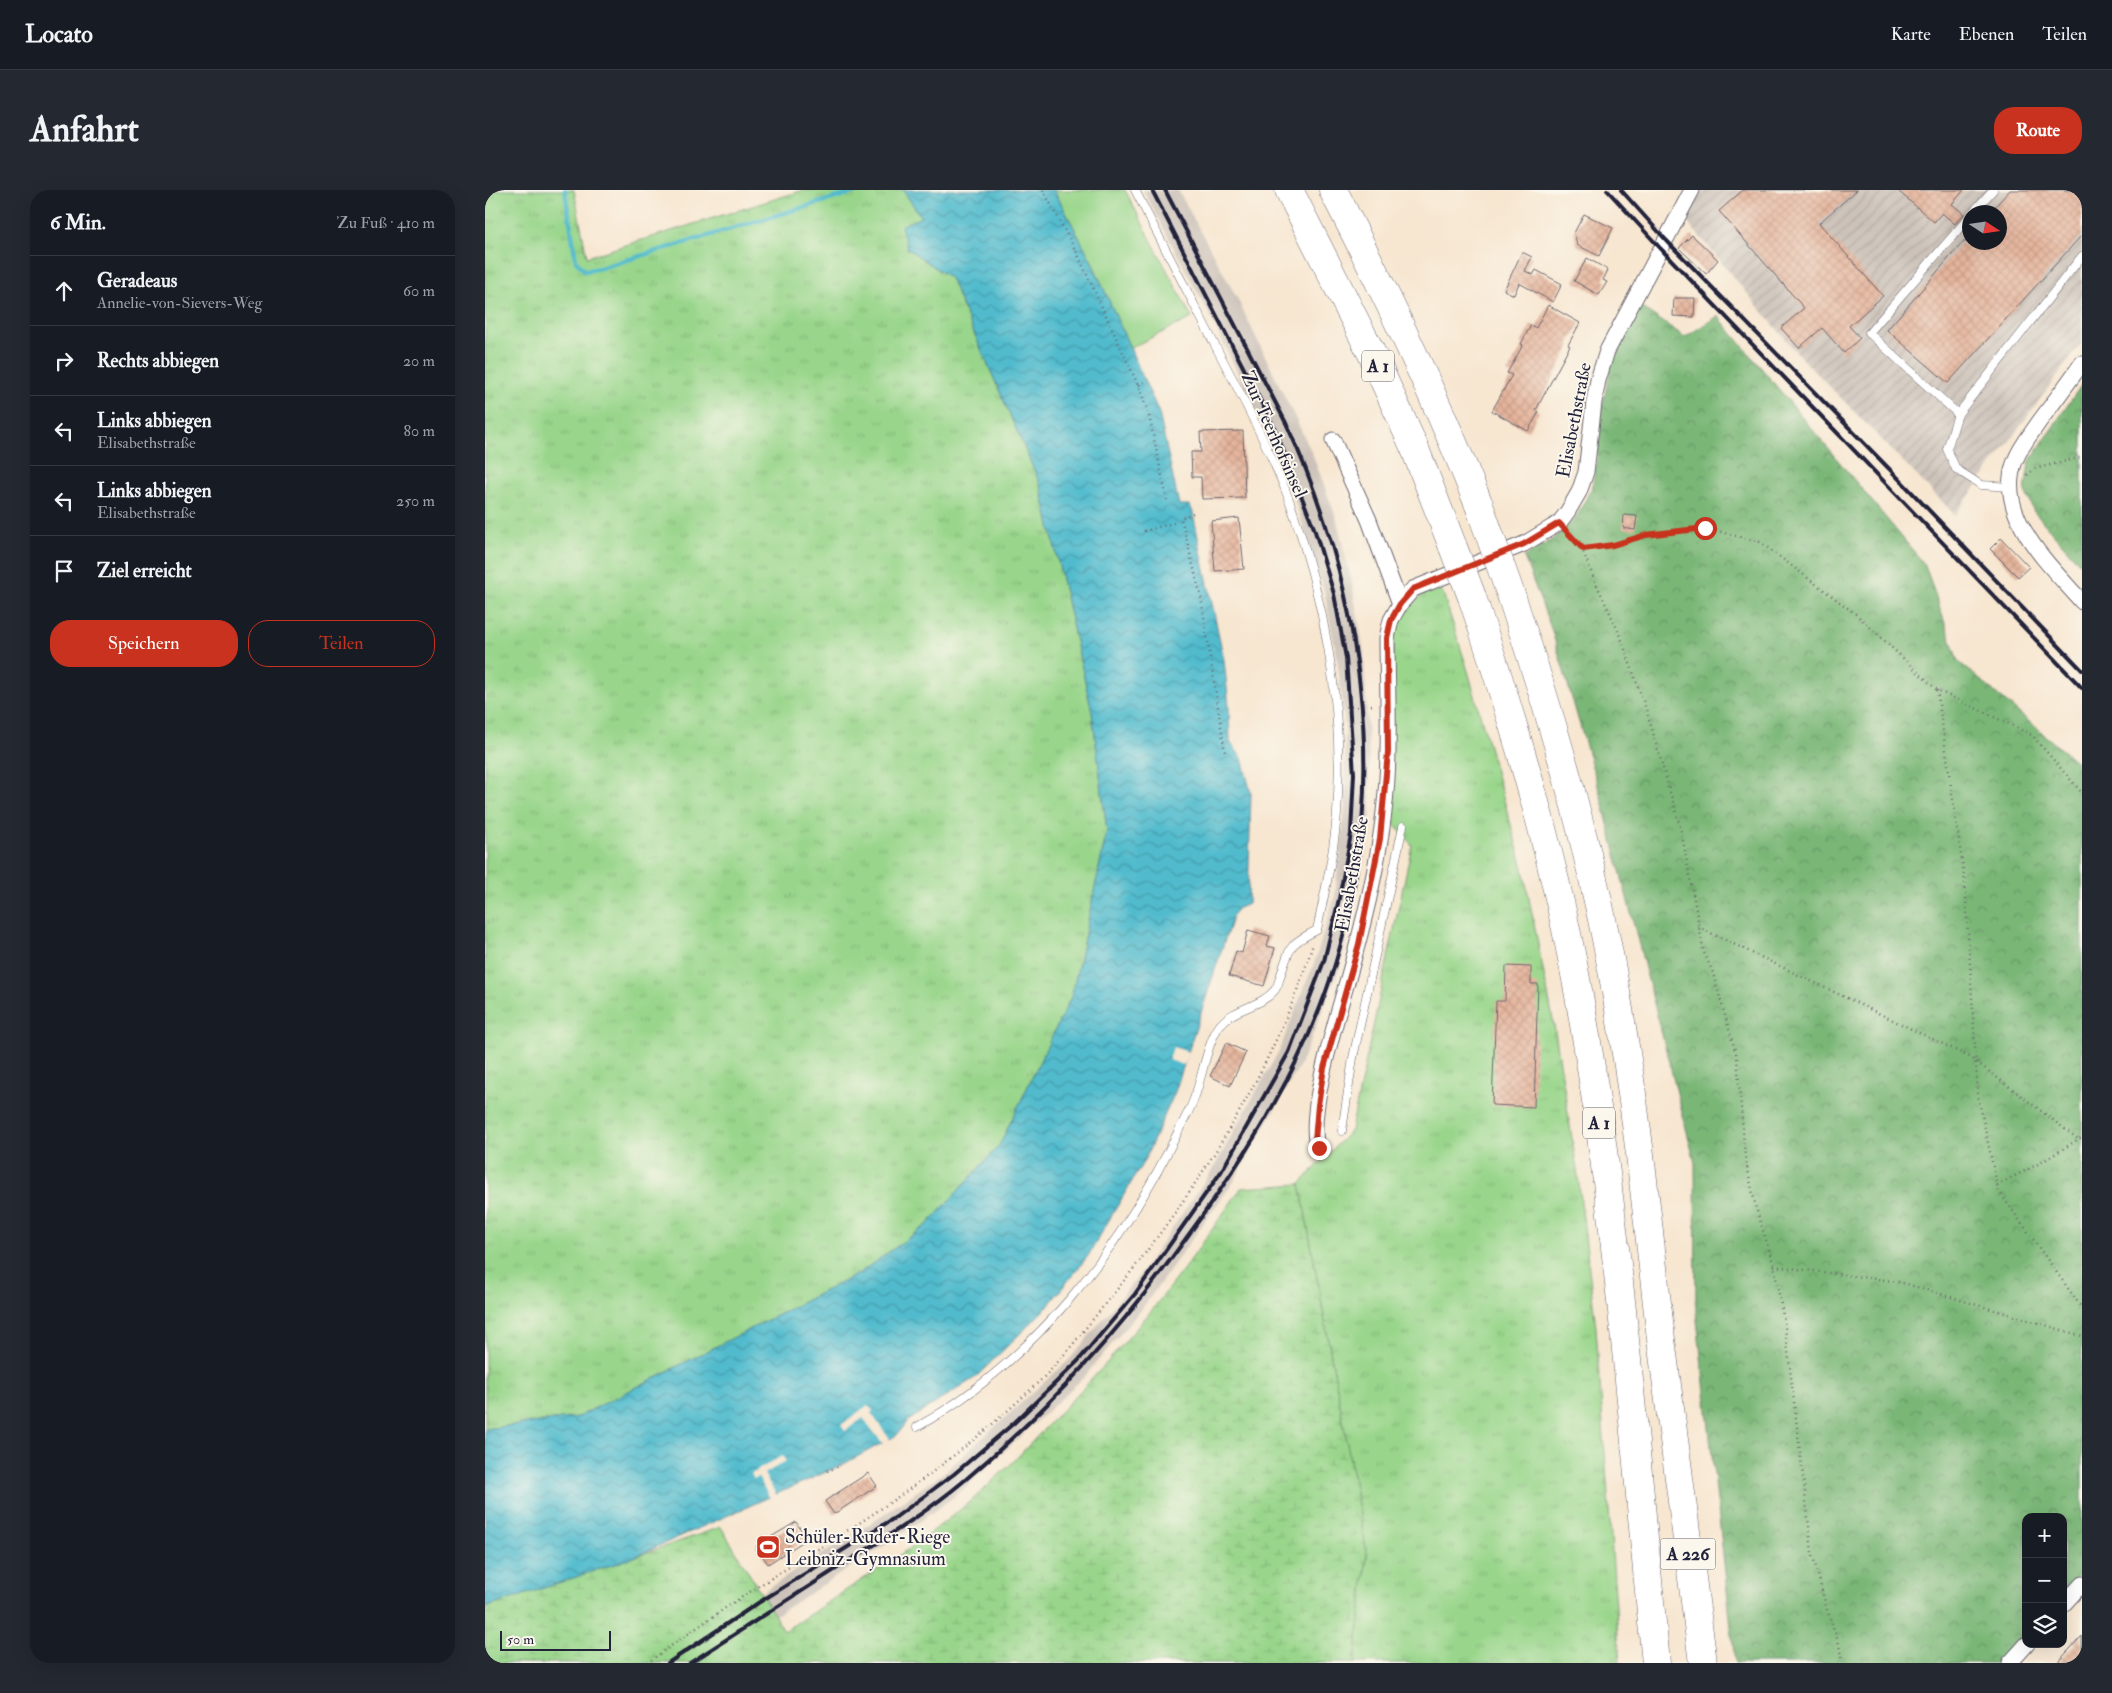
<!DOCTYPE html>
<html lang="de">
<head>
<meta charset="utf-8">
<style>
  :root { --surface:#171b24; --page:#242831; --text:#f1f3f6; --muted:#9ea1a6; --line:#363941; --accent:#c8321e }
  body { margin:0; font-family:"IM FELL Double Pica",serif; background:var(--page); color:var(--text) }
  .controls { position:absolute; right:15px; bottom:15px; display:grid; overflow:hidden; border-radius:10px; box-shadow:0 5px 20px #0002 }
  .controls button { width:45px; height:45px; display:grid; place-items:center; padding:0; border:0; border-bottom:1px solid var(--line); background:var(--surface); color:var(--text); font:25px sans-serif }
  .compass { position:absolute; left:1477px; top:15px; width:45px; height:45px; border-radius:50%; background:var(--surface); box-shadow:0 5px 20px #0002; rotate:102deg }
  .scale { position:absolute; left:15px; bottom:12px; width:111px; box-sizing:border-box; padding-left:5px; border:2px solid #22223b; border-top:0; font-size:14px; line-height:18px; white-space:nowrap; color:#22223b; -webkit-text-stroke:4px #fbf7ec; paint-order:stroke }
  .stop { position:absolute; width:15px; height:15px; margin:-11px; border:4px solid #c8321e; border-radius:50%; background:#fff }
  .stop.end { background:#c8321e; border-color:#fff; box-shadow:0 1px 5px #0008 }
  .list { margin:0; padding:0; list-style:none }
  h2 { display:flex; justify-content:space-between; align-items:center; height:65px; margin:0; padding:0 20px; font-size:21px }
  h2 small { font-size:16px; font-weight:400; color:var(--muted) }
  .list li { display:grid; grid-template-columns:32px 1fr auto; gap:15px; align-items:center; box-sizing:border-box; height:70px; padding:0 20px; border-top:1px solid var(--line) }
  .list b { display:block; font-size:19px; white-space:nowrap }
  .list p { margin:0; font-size:16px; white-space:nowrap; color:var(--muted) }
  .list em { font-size:16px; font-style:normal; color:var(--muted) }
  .actions { display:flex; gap:10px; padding:15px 20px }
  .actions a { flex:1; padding:11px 0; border:1px solid var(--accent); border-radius:20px; text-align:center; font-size:18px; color:var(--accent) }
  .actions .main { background:var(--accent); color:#fff }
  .icon { flex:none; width:28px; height:28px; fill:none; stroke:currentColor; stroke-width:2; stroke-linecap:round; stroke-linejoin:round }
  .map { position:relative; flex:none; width:1597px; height:1473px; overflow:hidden; border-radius:20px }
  header { display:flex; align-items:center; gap:30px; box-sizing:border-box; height:70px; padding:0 25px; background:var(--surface); border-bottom:1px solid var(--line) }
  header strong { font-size:24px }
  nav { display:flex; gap:28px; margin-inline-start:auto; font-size:18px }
  .intro { display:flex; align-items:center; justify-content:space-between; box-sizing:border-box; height:120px; padding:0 30px }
  h1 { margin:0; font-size:35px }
  .button { padding:12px 22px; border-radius:20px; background:var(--accent); color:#fff; font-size:18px; font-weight:700 }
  main { display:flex; gap:30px; padding:0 30px }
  aside { flex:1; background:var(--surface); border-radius:20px; box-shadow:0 5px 20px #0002 }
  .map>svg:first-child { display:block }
  .industrial { fill:url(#industrial-furrows); fill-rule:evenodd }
  .railway { fill:#ccc2b9 }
  .grass { fill:url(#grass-tufts); stroke:#5e7c63 }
  .forest { fill:url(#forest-crowns); stroke:#4e6c59 }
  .wetland { fill:url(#wetland-marsh); stroke:#5e7c63 }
  .green { fill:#99d68b; stroke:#5e7c63 }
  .water { fill:url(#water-waves); stroke:#3a6e84 }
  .pier { fill:#f7e6d0 }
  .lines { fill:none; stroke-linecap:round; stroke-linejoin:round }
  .stream { stroke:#51bbcd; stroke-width:4.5 }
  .building { fill:url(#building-cross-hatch) }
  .lane-casing { stroke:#6d676f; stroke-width:9 }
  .street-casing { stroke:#6d676f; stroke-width:17 }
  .highway-casing { stroke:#6d676f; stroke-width:29 }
  .path { stroke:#6d676f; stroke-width:2.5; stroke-dasharray:1 4; stroke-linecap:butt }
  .lane { stroke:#fff; stroke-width:8 }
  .street { stroke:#fff; stroke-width:15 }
  .highway { stroke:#fff; stroke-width:28 }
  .rail { stroke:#22223b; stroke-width:4 }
  .highway-bridge-casing { stroke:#6d676f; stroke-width:29; stroke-linecap:butt }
  .highway-bridge { stroke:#fff; stroke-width:28 }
  .route { stroke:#c8321e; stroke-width:6 }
  .labels { text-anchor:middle; stroke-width:4; stroke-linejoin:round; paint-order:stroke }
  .shield { fill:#fbf7ec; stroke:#636270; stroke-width:1 }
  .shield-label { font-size:18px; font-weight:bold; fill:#22223b }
  .street-label { font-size:19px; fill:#22223b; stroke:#fbf7ec }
  .poi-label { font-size:19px; fill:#22223b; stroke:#fbf7ec; text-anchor:start }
</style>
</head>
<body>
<header>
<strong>Locato</strong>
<nav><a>Karte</a><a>Ebenen</a><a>Teilen</a></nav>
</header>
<div class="intro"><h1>Anfahrt</h1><a class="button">Route</a></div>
<main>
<aside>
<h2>6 Min.<small>Zu Fuß · 410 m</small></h2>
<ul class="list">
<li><svg class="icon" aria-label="ahead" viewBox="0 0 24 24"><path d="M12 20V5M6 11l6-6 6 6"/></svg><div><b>Geradeaus</b><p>Annelie-von-Sievers-Weg</p></div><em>60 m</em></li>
<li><svg class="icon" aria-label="right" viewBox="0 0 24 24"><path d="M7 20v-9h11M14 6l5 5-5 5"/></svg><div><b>Rechts abbiegen</b></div><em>20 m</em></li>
<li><svg class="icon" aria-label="left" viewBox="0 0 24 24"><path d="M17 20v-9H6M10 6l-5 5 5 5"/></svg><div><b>Links abbiegen</b><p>Elisabethstraße</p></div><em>80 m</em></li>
<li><svg class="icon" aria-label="left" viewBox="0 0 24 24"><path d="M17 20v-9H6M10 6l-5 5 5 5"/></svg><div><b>Links abbiegen</b><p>Elisabethstraße</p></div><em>250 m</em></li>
<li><svg class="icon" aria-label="arrive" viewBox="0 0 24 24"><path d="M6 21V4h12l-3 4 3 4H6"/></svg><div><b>Ziel erreicht</b></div></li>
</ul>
<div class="actions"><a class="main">Speichern</a><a>Teilen</a></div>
</aside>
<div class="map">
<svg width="1597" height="1473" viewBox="0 0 1597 1473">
  <defs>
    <pattern id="industrial-furrows" width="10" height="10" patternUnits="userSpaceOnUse" patternTransform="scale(1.25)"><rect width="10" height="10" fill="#ccc2b9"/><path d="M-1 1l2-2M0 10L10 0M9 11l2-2" fill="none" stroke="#afa6a0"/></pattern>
    <pattern id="grass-tufts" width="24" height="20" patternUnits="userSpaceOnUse" patternTransform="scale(1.25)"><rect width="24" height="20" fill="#99d68b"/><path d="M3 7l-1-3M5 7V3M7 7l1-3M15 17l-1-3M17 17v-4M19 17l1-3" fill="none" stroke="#84b779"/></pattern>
    <pattern id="forest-crowns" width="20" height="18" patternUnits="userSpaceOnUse" patternTransform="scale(1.25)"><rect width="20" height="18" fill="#7ab777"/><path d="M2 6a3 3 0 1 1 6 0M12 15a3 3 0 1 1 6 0" fill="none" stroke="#649463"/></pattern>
    <pattern id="wetland-marsh" width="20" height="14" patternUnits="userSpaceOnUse" patternTransform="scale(1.25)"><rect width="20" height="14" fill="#99d68b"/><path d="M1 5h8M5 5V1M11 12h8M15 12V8" fill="none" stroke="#84b779"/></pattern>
    <pattern id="water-waves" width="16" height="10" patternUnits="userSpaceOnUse" patternTransform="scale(1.25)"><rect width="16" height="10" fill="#51bbcd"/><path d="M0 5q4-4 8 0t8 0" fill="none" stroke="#4398a8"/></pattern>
    <pattern id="building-cross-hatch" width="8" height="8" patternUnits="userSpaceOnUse" patternTransform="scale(1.25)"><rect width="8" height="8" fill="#e5b49b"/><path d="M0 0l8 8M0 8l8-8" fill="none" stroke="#c49a86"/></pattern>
  </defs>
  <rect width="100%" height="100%" fill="#fbf7ec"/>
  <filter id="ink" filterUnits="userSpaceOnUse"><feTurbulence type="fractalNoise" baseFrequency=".02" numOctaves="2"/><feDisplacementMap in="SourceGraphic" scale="10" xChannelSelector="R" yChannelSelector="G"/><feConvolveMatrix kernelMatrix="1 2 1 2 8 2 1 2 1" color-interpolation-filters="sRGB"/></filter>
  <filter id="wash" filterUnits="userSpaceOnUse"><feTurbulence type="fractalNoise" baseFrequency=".0096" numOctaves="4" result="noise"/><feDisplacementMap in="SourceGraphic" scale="20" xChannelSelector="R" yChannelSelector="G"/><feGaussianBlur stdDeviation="1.12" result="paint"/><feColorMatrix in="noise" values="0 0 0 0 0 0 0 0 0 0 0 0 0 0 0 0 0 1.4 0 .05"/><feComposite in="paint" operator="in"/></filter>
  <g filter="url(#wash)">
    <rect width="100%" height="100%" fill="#f7e6d0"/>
    <path class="industrial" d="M1216 0H1597V152L1470 325 1313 164 1200 29ZM1484 22H1514V52H1484Z"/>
    <polygon class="railway" points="658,0 693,0 752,108 827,263 851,327 866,388 879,463 886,619 884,648 855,777 816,873 749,991 658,1117 599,1187 478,1300 413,1347 289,1426 219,1473 172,1473 276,1403 394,1328 462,1280 585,1169 659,1079 728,979 794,861 830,771 850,705 860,618 860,535 852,467 839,400 799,278 727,130"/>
    <g class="grass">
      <polygon points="0,0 89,0 102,67 319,0 418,0 436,27 422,58 465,88 556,296 607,522 622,641 587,805 514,956 442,1035 373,1084 93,1227 0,1239"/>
      <polygon points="956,397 983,481 1038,678 1069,835 1093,986 1111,1138 1135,1473 870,1473 882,1364 815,994 866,940 927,655 904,628 908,449 916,428 935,406"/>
    </g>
    <g class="forest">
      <polygon points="1153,115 1200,147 1233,126 1440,375 1473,471 1597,577 1597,1381 1578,1402 1578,1327 1541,1327 1541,1442 1512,1473 1250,1473 1211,1121 1210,973 1115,603 1067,441 1039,367 1068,349 1091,328 1107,297 1112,271 1115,228 1130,156"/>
      <polygon points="1597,194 1597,376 1549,322 1540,301 1544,272"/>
    </g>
    <polygon class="wetland" points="815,994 882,1364 870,1473 0,1473 0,1418 236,1337 299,1441 430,1355 486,1311 526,1274 619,1176 667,1120 707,1068 756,998"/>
    <polygon class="green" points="569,0 640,0 707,128 645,158 606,70"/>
    <polygon class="water" points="418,0 569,0 606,70 674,223 694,315 705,315 708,323 739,470 744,516 745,552 757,568 766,603 763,714 752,719 748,725 690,902 660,969 603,1066 562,1117 491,1187 423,1231 412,1245 355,1276 144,1369 0,1418 0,1239 93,1227 373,1084 442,1035 514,956 587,805 622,641 607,522 556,296 465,88 422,58 416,36 436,27"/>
    <g class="pier">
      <polygon points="688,857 704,862 699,875 684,870"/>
      <polygon points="383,1215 388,1221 386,1223 406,1251 399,1255 378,1228 360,1241 356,1235"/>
      <polygon points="297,1266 301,1271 279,1284 292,1306 285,1308 273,1287 269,1289 266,1284"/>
    </g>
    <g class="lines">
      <polyline class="stream" points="80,0 91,71 100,81 115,78 377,0"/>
    </g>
    <g id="blocks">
      <g class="building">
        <polygon points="1258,0 1372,0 1334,33 1398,106 1364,136 1375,148 1359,163 1337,138 1314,158 1296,138 1319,118 1234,21"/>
        <polygon points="1412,0 1479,0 1467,14 1479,24 1470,34 1457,23 1449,32"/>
        <polygon points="1525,0 1597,0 1597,45 1463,193 1402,140 1478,52 1514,52 1514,22 1505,22"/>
        <polygon points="1099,24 1128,38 1114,66 1092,55 1089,43"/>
        <polygon points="1207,45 1233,70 1221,84 1194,58"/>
        <polygon points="1037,62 1047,67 1040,81 1048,85 1051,80 1077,94 1068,112 1034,93 1029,105 1019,100"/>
        <polygon points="1102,68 1123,80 1118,90 1122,92 1114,105 1089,91"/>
        <polygon points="1189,108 1210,108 1209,127 1188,126"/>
        <polygon points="1063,115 1095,133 1083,155 1085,156 1051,220 1054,222 1043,241 1007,221 1027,185 1022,183 1038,155 1036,154 1046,135 1051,138"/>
        <polygon points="758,241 760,308 717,309 716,287 707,287 706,262 716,262 715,242"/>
        <polygon points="1139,325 1152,326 1150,340 1138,338"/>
        <polygon points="754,328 759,379 730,381 726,331"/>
        <polygon points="1516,348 1544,377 1533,387 1505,359"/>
        <polygon points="763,740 785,746 782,756 790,758 779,796 744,786 751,761 757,763"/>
        <polygon points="1021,776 1046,777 1046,794 1053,794 1049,917 1007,915 1011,811 1020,811"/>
        <polygon points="741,853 761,862 745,896 725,886"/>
        <polygon points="383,1283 392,1296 349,1324 340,1311"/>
        <polygon points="311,1332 322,1349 283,1374 271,1356"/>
        <polygon points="1597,1446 1597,1473 1572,1473"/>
      </g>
    </g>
  </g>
  <g filter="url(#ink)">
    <use href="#blocks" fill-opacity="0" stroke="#6d676f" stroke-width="1"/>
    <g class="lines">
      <defs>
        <g id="lane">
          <polyline points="1488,22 1508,0"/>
          <polyline points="1484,27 1384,143 1473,224 1597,66"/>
          <polyline points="1473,224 1462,259 1471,279 1496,295 1525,297"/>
          <polyline points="857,941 868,868 918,636"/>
          <path d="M432 1237C548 1172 634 1061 692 944 698 931 706 919 710 906 717 887 723 850 735 835 750 817 774 818 789 801 793 797 794 790 796 784 806 755 804 754 832 740 840 701 849 663 852 623 860 517 838 399 800 299 781 252 757 206 733 161 705 107 678 54 650 0"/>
        </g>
        <g id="street">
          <path d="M1597 173C1583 193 1569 212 1554 232 1546 244 1535 257 1530 271 1509 325 1565 375 1597 412"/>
          <polyline points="848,250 884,330 915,414"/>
          <path d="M833 958C821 929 849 838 858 806 881 727 902 645 903 562 904 524 902 486 902 448L906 430 915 414 928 399 1039 354 1074 333 1083 321 1094 302 1101 282 1109 212 1113 190 1122 161 1207 0"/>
          <polyline points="1578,1415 1597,1394"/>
          <polyline points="1525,1473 1542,1454"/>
        </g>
        <g id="highway">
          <polyline points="804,0 888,166 930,259 968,357"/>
          <path d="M848 0C901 103 951 208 994 315"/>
          <path d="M987 407C1032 541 1072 677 1096 817 1134 1034 1149 1254 1171 1473"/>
          <path d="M1027 408C1071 540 1109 672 1132 808 1152 921 1163 1035 1176 1149 1189 1257 1203 1365 1218 1473"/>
        </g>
      </defs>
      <use href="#lane" class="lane-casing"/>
      <use href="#street" class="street-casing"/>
      <use href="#highway" class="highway-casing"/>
      <g class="path">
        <polyline points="558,0 592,63 653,195 663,221 682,310"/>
        <polyline points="654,195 662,191"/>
        <polyline points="1542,285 1549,279 1597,267"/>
        <polyline points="708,323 696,328 716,407 740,562"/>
        <polyline points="659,341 692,332"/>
        <polyline points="1083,343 1097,359 1110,391 1135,445 1162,522 1196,640 1219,763 1227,780 1252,867 1260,967 1271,1018 1289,1076 1300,1137 1327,1362 1342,1420 1354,1454 1357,1473"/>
        <polyline points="1098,359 1128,355 1161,345 1220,338 1275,352 1372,425 1452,500 1547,545 1597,603"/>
        <polyline points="1452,500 1480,692 1493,906 1512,995 1513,1000 1597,1118"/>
        <polyline points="861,517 888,515"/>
        <polyline points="1213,737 1485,867 1593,949"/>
        <polyline points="1512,995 1557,972 1597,947"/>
        <polyline points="1289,1076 1415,1092 1597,1146"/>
        <polyline points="342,1281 355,1276"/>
        <path d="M162 1473C199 1447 236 1420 274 1396 337 1356 401 1319 459 1273 495 1246 530 1215 562 1184 581 1164 599 1140 617 1118 705 1011 787 887 828 754"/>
      </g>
      <use href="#lane" class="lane"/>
      <use href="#street" class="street"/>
      <use href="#highway" class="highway"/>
      <g class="rail">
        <polyline points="1122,0 1176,59 1597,498"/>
        <polyline points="1136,0 1181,50 1417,292 1597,480"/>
        <polyline points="183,1473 273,1413 411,1327 469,1284 529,1233 593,1171 650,1104 736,982 804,862 839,771 854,709 866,644 869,584 861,468 849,404 829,338 789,237 667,0"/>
        <path d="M205 1473C255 1441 304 1409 354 1377 397 1350 441 1323 480 1290 567 1217 636 1139 702 1047 763 963 821 872 851 771 905 593 878 400 801 233L680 0"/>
      </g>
      <defs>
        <g id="highway-bridge">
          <polyline points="994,315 1027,408"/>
          <polyline points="968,357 987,407"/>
        </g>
      </defs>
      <use href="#highway-bridge" class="highway-bridge-casing"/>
      <use href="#highway-bridge" class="highway-bridge"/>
    </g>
  </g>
  <g class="lines" filter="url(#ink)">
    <polyline class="route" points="834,958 830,950 833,915 839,878 874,754 895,649 903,562 902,448 906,430 915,414 928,399 1039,354 1074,333 1098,359 1128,355 1161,345 1220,338"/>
  </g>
  <defs>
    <symbol id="stadium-square" viewBox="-11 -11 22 22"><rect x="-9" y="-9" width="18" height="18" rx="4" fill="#c8321e" stroke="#fbf7ec"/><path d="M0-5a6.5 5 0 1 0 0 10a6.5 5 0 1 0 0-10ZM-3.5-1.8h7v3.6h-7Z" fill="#fff"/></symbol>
  </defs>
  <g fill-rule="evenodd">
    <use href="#stadium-square" x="269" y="1343" width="28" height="28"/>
  </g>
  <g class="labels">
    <g class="shield">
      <rect x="877" y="160.5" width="32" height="31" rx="4"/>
      <rect x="1098" y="917.5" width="32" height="31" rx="4"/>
      <rect x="1175.5" y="1348.5" width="55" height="31" rx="4"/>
    </g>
    <g class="shield-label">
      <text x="893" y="182">A 1</text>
      <text x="1114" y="939">A 1</text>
      <text x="1203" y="1370">A 226</text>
    </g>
    <g class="street-label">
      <text transform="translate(1088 230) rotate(-79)" y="7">Elisabethstraße</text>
      <text transform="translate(790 244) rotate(66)" y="7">Zur Teerhofsinsel</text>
      <text transform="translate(866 684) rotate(-80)" y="7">Elisabethstraße</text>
    </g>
    <g class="poi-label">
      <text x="300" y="1353">Schüler-Ruder-Riege<tspan x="300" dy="22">Leibniz-Gymnasium</tspan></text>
    </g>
  </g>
</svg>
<div class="controls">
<button>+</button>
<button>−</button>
<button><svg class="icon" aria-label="layers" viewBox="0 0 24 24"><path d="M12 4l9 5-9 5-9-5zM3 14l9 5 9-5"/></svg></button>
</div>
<svg class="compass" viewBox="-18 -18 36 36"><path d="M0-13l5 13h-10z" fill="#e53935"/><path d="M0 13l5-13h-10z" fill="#9ea1a6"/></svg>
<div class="scale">50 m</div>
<div class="stop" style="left:1220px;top:338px"></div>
<div class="stop end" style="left:834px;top:958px"></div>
</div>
</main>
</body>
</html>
